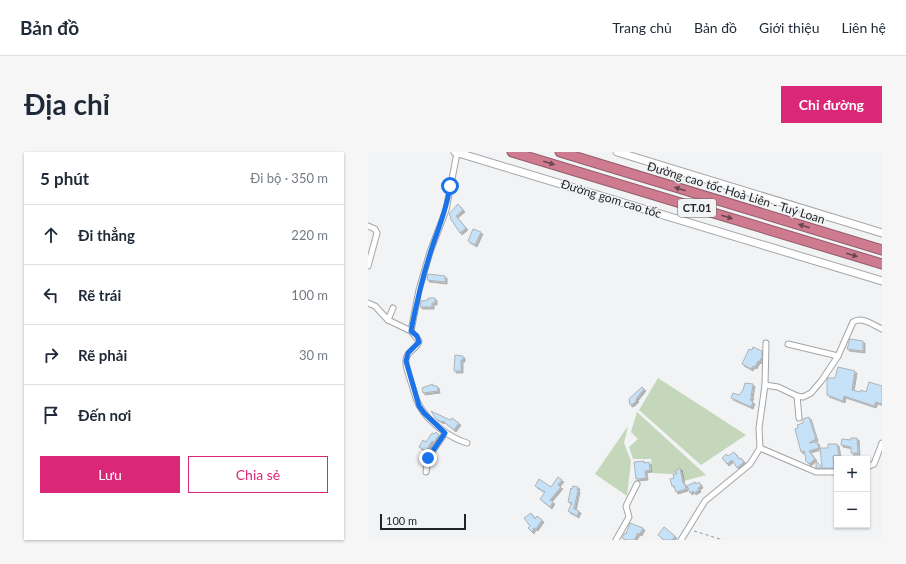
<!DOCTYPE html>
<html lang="vi">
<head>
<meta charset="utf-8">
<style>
  :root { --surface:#fff; --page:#f6f6f7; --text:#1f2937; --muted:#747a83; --line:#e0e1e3; --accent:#db2777 }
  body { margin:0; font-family:Lato,sans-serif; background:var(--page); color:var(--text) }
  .controls { position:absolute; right:12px; bottom:12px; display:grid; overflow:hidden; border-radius:0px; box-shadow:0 1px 3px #0004 }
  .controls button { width:36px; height:36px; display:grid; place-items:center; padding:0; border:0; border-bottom:1px solid var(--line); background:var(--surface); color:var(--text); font:20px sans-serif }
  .scale { position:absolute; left:12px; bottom:10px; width:86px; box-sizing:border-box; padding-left:4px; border:2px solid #242526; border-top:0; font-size:11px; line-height:14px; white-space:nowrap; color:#242526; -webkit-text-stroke:3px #f1f3f5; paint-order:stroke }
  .stop { position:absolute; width:12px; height:12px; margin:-9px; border:3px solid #1a73e8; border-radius:50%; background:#fff }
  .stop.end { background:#1a73e8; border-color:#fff; box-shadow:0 1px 4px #0008 }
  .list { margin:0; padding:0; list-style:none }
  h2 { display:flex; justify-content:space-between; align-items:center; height:52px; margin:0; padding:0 16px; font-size:17px }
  h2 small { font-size:13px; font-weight:400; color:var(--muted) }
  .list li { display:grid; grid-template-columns:26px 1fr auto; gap:12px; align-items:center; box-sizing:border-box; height:60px; padding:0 16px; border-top:1px solid var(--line) }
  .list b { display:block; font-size:15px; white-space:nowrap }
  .list em { font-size:13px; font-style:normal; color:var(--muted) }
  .actions { display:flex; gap:8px; padding:12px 16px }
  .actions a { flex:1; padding:9px 0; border:1px solid var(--accent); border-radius:0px; text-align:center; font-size:14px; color:var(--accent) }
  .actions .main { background:var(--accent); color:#fff }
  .icon { flex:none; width:22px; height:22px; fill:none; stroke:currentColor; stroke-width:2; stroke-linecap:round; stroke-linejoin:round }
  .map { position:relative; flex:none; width:514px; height:388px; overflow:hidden; border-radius:0px }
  header { display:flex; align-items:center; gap:24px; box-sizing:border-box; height:56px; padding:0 20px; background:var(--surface); border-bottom:1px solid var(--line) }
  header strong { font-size:19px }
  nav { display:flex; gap:22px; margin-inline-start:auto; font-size:14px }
  .intro { display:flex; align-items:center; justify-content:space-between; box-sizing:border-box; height:96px; padding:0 24px }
  h1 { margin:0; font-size:28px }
  .button { padding:10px 18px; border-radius:0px; background:var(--accent); color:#fff; font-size:14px; font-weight:700 }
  main { display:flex; gap:24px; padding:0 24px }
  aside { flex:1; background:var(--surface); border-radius:0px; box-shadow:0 1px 3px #0004 }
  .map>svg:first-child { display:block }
  .green { fill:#c4d7ba }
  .building { fill:#c6e2f9; stroke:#b0b2b4; filter:url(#shadow) }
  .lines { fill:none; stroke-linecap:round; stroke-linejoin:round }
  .minor-casing { stroke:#a3a5a7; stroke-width:7 }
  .secondary-casing { stroke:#a3a5a7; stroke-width:9 }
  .motorway-casing { stroke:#925c6a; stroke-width:11 }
  .path { stroke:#939597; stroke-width:1; stroke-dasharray:3 3; stroke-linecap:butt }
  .minor { stroke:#fff; stroke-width:5 }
  .secondary { stroke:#fff; stroke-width:7 }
  .motorway { stroke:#ce7a8f; stroke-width:9 }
  .oneway { fill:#684750 }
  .route { stroke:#1a73e8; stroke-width:5 }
  .labels { text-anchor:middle; stroke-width:3; stroke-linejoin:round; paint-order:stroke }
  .shield { fill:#f1f3f5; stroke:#626364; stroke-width:1 }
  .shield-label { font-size:11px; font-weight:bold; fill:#242526 }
  .street-label { font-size:12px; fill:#242526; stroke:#f1f3f5 }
</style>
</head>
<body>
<header>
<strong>Bản đồ</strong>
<nav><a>Trang chủ</a><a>Bản đồ</a><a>Giới thiệu</a><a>Liên hệ</a></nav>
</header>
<div class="intro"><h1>Địa chỉ</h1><a class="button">Chỉ đường</a></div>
<main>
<aside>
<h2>5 phút<small>Đi bộ · 350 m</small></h2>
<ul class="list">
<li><svg class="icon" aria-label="ahead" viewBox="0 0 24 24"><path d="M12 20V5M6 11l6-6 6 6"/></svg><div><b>Đi thẳng</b></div><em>220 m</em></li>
<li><svg class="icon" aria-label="left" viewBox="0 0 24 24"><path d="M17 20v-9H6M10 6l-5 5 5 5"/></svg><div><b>Rẽ trái</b></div><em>100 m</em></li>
<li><svg class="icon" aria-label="right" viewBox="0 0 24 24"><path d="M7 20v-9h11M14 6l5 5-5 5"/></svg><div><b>Rẽ phải</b></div><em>30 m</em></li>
<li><svg class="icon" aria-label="arrive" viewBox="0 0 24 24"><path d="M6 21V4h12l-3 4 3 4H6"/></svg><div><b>Đến nơi</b></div></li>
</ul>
<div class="actions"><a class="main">Lưu</a><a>Chia sẻ</a></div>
</aside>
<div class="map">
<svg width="514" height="388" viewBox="0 0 514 388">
  <defs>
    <filter id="shadow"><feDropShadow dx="2" dy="2" stdDeviation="0" flood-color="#0004"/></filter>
  </defs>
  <rect width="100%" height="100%" fill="#f1f3f5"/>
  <g class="green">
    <polygon points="290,226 378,283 333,313 271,258"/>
    <polygon points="269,260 338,323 316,329 314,320 303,322 284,321 283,307 265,307 261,295 270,287 263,280"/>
    <polygon points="260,274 256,291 263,309 259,344 227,322"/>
  </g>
  <g class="building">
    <polygon points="90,52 95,58 88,64 98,76 92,81 82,66 83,65 81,62"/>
    <polygon points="105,77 113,80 107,93 100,89"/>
    <polygon points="60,122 77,124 77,130 59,128"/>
    <polygon points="60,146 67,146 67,151 64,151 64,155 52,155 53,149 60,148"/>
    <polygon points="482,187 495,189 495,199 479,197"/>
    <polygon points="385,195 394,199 394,205 391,210 390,209 387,215 385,214 383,217 374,212 381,197 384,198"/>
    <polygon points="87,203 95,204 95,208 93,208 93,219 86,219"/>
    <polygon points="470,215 487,219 484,238 492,240 493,238 498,240 501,230 514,234 514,252 508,250 506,254 476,244 475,249 459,243 459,227 460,226 467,226"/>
    <polygon points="377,231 385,232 383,245 384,245 382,248 385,250 383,255 363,246 365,241 371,243 375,238"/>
    <polygon points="65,232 65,234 69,234 70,239 55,241 54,236"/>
    <polygon points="274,235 276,237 268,247 269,248 265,252 262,253 261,247"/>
    <polygon points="63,259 82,268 84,266 91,271 86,278 75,269 74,270 68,267"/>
    <polygon points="441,265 448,287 441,291 449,290 451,296 441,299 447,307 441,312 437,308 438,306 436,299 433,300 427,277 430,276 429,273 435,271 435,267"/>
    <polygon points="68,280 71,283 66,290 64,289 58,299 51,295 55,288 58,290 64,281 66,282"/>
    <polygon points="483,286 489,286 490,301 483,301 483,295 473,293 474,287 483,288"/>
    <polygon points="460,292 469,292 471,303 465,304 466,316 448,316 448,309 454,315 452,296 460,296"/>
    <polygon points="366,300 371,307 373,306 376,310 369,316 364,308 359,312 354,306 358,302 360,304"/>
    <polygon points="276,309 276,311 281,310 282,318 277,319 278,326 268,327 266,310"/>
    <polygon points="312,316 315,331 316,331 318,337 308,340 306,334 304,334 302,327 306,326 305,322 309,322 307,319"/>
    <polygon points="190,325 194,328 190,333 193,335 182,348 185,350 182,355 172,347 177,340 167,334 171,327 183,335"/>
    <polygon points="327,330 328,332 331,330 333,334 330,336 331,338 326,341 325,339 322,341 319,334"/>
    <polygon points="205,334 210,335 209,338 210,338 206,357 211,359 209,364 200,359 204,351 200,350 203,336 204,337"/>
    <polygon points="163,361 167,367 169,364 174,368 168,377 166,376 164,380 160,376 162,374 156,366"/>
    <polygon points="262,371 275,376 272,382 270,381 266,388 258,388 254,386 257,381 258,382"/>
    <polygon points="296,375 307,384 304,388 296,388 290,383"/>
  </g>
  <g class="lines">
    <defs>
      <g id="minor">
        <polyline points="0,74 7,77 9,81 0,114"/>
        <polyline points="0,151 7,154 20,168 25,156"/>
        <path d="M20 168 43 179 51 189C50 197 38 199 38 208 37 215 41 223 43 230 46 238 47 246 51 253 60 270 82 286 99 291"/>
        <polyline points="43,179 51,138 62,100 78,58 89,1"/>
        <polyline points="420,192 470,204"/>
        <polyline points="397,233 410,235 429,244"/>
        <path d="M431 266 429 244 435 245 443 241 454 228 470 204 485 170C494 164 505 173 514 177"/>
        <polyline points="392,296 448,320 469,320"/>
        <polyline points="499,315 506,312 514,291"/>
        <polyline points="58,320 60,306 77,281"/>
        <polyline points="248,388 261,365 258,354 269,332"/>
        <polyline points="313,388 337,349 382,312 392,296 391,276 397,233 398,191"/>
      </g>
      <g id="secondary">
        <polyline points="87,0 514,129"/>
        <polyline points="249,0 514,81"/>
      </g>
      <g id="motorway">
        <polyline points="144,0 514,112"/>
        <polyline points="192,0 514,98"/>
      </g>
    </defs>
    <use href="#minor" class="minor-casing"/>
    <use href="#secondary" class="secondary-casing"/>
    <use href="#motorway" class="motorway-casing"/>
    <polyline class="path" points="326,379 355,388"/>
    <use href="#minor" class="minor"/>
    <use href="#secondary" class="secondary"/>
    <use href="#motorway" class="motorway"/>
  </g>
  <defs><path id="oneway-solid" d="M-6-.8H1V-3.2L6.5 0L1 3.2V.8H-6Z"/></defs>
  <g class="oneway">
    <use href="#oneway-solid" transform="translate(181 11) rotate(17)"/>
    <use href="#oneway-solid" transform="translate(312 37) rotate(-163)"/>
    <use href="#oneway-solid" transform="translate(359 65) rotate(17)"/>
    <use href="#oneway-solid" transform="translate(436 74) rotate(-163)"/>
    <use href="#oneway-solid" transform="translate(484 103) rotate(17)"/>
  </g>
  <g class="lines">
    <path class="route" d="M60 306 77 281 56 261 51 254 38 209 40 201 51 190 49 184 43 179C48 153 54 127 62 102 69 79 79 58 82 34"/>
  </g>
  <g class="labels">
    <rect class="shield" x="310" y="47" width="38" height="18" rx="3"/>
    <g class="shield-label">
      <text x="329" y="60">CT.01</text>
    </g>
    <g class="street-label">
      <text transform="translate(368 41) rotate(17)" y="4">Đường cao tốc Hoà Liên - Tuý Loan</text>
      <text transform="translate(243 47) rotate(17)" y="4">Đường gom cao tốc</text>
    </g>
  </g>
</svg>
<div class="controls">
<button>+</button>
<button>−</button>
</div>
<div class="scale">100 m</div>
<div class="stop" style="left:82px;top:34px"></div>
<div class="stop end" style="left:60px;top:306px"></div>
</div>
</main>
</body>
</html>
